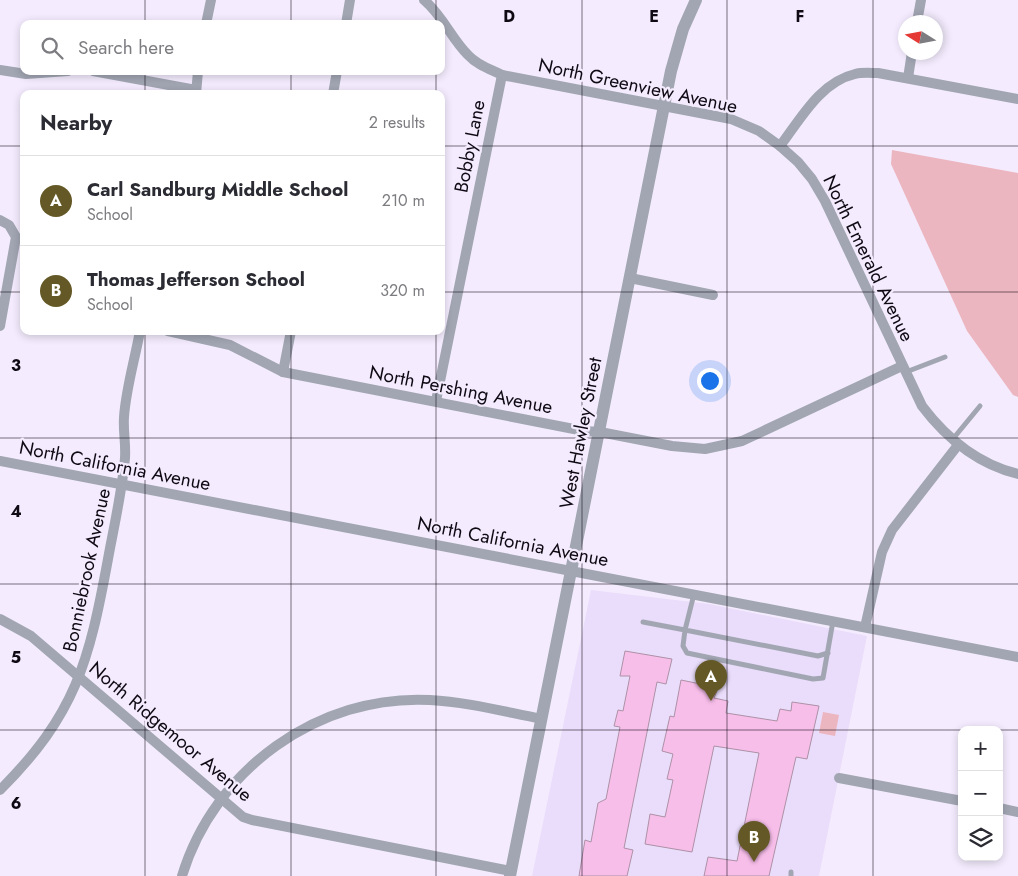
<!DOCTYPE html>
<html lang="en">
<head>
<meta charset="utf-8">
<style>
  :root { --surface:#fff; --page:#f7f7f7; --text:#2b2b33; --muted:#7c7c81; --line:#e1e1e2; --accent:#645926 }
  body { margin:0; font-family:Jost,sans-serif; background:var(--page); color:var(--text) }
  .controls { position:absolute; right:15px; bottom:15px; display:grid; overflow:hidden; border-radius:10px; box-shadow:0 2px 8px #0003 }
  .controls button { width:45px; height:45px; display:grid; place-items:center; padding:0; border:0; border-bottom:1px solid var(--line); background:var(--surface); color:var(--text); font:25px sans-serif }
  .compass { position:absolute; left:898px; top:15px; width:45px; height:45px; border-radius:50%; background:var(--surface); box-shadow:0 2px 8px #0003; rotate:281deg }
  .you { position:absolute; left:709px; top:380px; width:18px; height:18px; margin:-12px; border:4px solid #fff; border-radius:50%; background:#1a73e8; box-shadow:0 0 0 8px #1a73e833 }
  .badge { display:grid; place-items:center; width:32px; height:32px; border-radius:50%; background:var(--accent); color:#fff; font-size:16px; font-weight:700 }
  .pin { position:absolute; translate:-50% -41px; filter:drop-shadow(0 1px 2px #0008) }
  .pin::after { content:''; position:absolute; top:26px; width:18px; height:15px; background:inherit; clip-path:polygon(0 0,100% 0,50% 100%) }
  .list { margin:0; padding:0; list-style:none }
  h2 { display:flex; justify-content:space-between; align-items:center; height:65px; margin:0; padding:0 20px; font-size:21px }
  h2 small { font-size:16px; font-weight:400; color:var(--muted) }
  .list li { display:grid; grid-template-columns:32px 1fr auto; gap:15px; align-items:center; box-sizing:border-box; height:90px; padding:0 20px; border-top:1px solid var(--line) }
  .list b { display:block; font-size:19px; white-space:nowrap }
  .list p { margin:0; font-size:16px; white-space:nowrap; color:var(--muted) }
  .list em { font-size:16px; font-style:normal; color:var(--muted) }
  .icon { flex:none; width:28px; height:28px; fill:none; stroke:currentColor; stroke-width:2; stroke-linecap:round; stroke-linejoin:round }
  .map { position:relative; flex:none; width:1018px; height:876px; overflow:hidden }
  .search { position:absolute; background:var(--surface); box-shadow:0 2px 8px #0003; left:20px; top:20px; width:425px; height:55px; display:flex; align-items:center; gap:12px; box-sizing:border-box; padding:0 18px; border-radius:10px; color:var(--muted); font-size:19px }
  .panel { position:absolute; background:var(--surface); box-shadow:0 2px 8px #0003; left:20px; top:90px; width:425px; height:245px; border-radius:10px }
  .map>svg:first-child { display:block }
  .built { fill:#eaddfb }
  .green { fill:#ecb6c0 }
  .building { fill:#f8beea; stroke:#ad91a6 }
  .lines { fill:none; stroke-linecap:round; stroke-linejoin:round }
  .service { stroke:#a2a6b3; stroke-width:5 }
  .minor { stroke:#a2a6b3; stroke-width:10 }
  .tertiary { stroke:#a2a6b3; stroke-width:12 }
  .grid { fill:none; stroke:#0e0913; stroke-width:1; stroke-opacity:0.55 }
  .labels { text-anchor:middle; stroke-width:4.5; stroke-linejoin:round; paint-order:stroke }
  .street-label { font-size:19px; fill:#0e0913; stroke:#f4ecfe }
  .grid-label { font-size:16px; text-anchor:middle; font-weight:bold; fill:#0e0913; stroke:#f4ecfe; stroke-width:4.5; stroke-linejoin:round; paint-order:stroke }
</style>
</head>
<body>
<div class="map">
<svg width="1018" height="876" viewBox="0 0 1018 876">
  <rect width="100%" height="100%" fill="#f4ecfe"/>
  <polygon class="built" points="591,590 709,604 867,636 819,876 532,876"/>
  <g class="green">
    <polygon points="892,150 1018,173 1018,397 1013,395 967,331 891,164"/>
    <polygon points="823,712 839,715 835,736 819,733"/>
  </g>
  <g class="building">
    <polygon points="625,651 672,659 666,684 657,682 624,848 633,850 627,876 579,876 585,840 591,842 598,803 606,799 620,727 614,726 618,710 623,711 630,676 620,676"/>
    <polygon points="681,680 710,686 712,683 717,691 714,698 728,701 726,713 777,721 780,709 791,711 792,702 819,706 807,759 796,757 769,876 704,876 708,857 737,861 759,753 714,746 692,852 645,844 650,814 665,817 673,780 667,779 673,754 662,751 670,716 674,717"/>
  </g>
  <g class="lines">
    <g class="service">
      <polyline points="906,372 945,357"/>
      <polyline points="952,440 980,406"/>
      <polyline points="694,594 685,630 818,656 828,653"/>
      <polyline points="643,622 685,630 683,646 687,653 813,679 823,678 833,621"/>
      <polyline points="791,876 791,872"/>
    </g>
    <g class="minor">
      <path d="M424 0C443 16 451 38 468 55 477 65 490 69 502 75L731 119 759 131 780 146 798 162 812 179 825 201 922 406C947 439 977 464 1018 474"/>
      <polyline points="917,22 921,0"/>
      <polyline points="206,24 211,0"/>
      <polyline points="346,24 350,0"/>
      <polyline points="0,70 26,74 68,71"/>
      <polyline points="93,71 196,90"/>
      <polyline points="908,78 912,52"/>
      <polyline points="196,94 198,71"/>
      <polyline points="333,94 337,71"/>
      <path d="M780 146C800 120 820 82 855 74 862 72 871 73 878 73L1018 99"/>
      <polyline points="0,220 9,225 16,237 0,326"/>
      <polyline points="630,278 713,295"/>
      <polyline points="168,331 230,345 283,372 584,431 600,432 672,446 705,449 742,441 902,366"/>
      <polyline points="283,372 291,331"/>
      <polyline points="436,401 502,75"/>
      <polyline points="0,461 1018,657"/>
      <polyline points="0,619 31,636 243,817 252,820 511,871"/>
      <polyline points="865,627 882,552 892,530 958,445"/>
      <polyline points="839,778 962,801"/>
      <path d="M0 790C76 714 89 662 108 559 114 526 122 492 125 458 126 444 123 431 124 417 126 388 135 359 140 331"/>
      <polyline points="999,808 1018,812"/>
      <path d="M182 876C214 770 318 694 430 700 468 702 505 712 542 719"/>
    </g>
    <polyline class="tertiary" points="510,876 671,71 683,29 696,0"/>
  </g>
  <path class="grid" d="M145 0V24M291 0V24M436 0V24M582 0V876M727 0V876M873 0V876M145 71V94M291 71V94M436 71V94M0 146H24M441 146H1018M0 292H24M441 292H1018M145 331V876M291 331V876M436 331V876M0 438H1018M0 584H1018M0 730H962M999 730H1018"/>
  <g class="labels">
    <g class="street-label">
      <text transform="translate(638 85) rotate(12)" y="7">North Greenview Avenue</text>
      <text transform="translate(469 146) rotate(-79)" y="7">Bobby Lane</text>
      <text transform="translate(869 258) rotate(64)" y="7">North Emerald Avenue</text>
      <text transform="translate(461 389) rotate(11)" y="7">North Pershing Avenue</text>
      <text transform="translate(580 433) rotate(-79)" y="7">West Hawley Street</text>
      <text transform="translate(115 465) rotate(11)" y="7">North California Avenue</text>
      <text transform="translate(513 541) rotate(11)" y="7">North California Avenue</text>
      <text transform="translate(86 570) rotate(-78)" y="7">Bonniebrook Avenue</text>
      <text transform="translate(171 731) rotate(40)" y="7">North Ridgemoor Avenue</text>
    </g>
  </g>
  <g class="grid-label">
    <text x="509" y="22">D</text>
    <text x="654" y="22">E</text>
    <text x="800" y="22">F</text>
    <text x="16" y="371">3</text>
    <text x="16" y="517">4</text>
    <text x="16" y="663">5</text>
    <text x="16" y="809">6</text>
  </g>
</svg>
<div class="controls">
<button>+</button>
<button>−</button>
<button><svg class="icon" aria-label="layers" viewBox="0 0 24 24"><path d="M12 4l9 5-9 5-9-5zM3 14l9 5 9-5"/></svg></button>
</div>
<svg class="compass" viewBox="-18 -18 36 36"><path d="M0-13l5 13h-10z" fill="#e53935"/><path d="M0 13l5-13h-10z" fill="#7c7c81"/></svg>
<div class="you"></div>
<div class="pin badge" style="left:711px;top:701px">A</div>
<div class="pin badge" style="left:754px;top:862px">B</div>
<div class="search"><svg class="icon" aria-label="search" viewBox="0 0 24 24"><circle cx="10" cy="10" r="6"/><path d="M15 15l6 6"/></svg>Search here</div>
<section class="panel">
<h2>Nearby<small>2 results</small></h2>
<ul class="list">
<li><span class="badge">A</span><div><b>Carl Sandburg Middle School</b><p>School</p></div><em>210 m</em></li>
<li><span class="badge">B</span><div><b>Thomas Jefferson School</b><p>School</p></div><em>320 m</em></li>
</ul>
</section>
</div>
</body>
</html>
